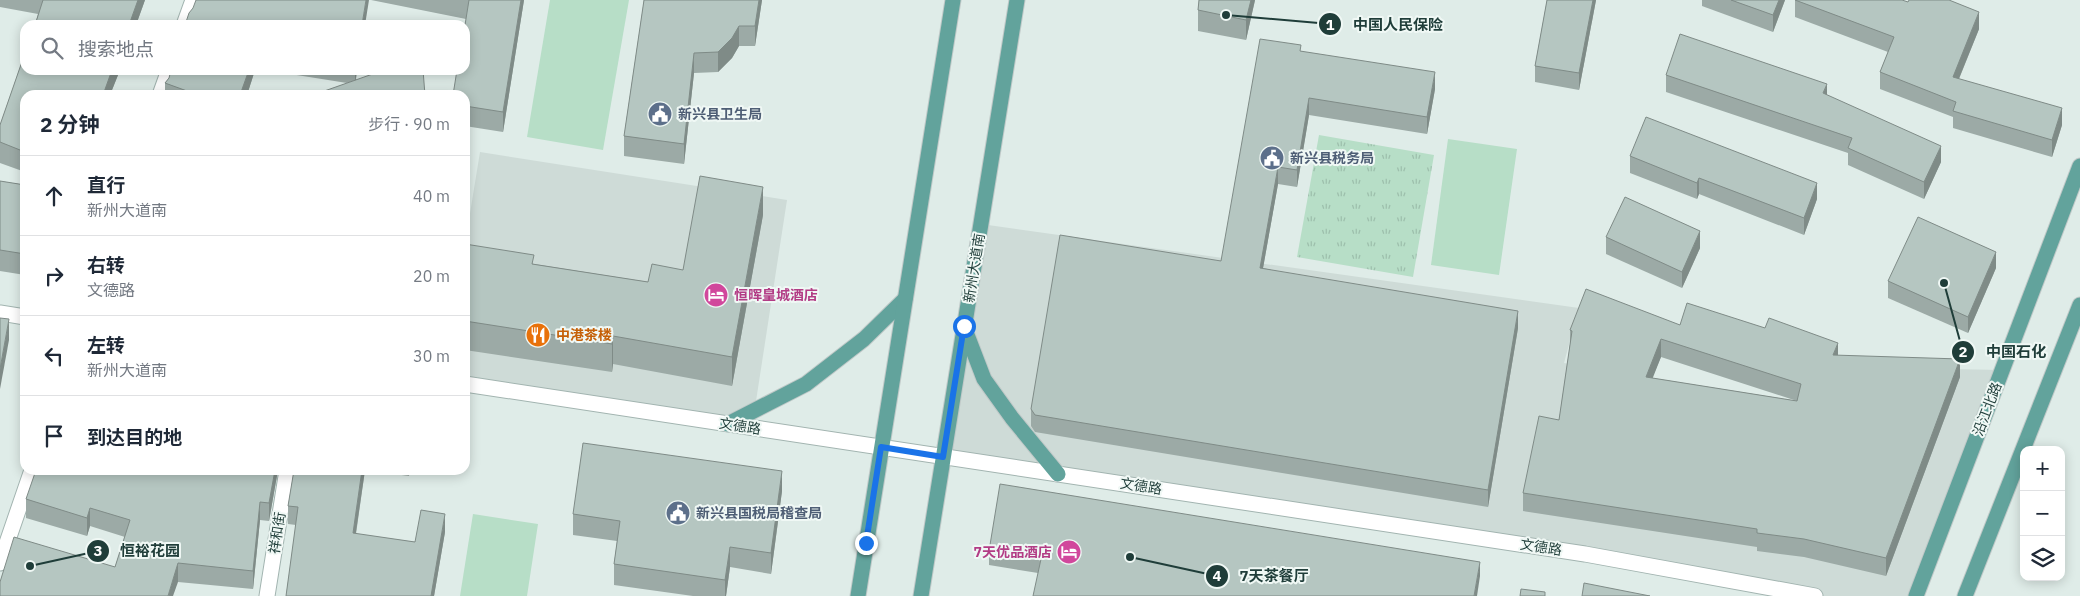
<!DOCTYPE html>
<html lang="zh">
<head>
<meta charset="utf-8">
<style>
  :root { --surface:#fff; --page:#f6f6f7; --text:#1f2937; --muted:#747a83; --line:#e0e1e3 }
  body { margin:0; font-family:"IBM Plex Sans","Noto Sans SC",sans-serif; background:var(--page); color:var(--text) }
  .controls { position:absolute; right:15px; bottom:15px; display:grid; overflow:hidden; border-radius:10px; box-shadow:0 2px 12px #0003 }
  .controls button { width:45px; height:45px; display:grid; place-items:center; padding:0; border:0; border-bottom:1px solid var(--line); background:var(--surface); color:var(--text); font:25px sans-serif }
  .stop { position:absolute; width:15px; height:15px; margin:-11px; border:4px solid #1a73e8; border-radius:50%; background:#fff }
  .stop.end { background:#1a73e8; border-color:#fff; box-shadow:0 1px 5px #0008 }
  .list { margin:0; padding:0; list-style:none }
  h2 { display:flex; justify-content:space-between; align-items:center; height:65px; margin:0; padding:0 20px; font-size:21px }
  h2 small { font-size:16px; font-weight:400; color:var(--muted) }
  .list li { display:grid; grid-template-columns:32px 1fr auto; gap:15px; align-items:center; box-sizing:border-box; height:80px; padding:0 20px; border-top:1px solid var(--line) }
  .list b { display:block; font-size:19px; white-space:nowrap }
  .list p { margin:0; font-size:16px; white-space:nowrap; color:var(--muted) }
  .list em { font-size:16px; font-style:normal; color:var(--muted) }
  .icon { flex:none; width:28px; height:28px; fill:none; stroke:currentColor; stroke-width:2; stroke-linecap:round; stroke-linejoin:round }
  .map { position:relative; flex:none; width:2080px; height:596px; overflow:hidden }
  .search { position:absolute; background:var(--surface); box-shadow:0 2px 12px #0003; left:20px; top:20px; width:450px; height:55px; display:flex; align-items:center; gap:12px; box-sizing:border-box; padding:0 18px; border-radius:15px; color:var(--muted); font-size:19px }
  .panel { position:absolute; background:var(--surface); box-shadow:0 2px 12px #0003; left:20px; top:90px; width:450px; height:385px; border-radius:15px }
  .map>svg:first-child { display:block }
  .built { fill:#cedbd7 }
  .park { fill:url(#park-tufts) }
  .pitch { fill:#b7dec7 }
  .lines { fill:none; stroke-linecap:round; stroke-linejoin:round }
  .minor-casing { stroke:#a2b4b0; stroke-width:17 }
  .major-casing { stroke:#c0c9c8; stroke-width:17 }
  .minor { stroke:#fff; stroke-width:15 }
  .major { stroke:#62a39c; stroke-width:15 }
  .wall { fill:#9caaa6; fill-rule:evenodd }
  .shaded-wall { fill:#7f8b87 }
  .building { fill:#b5c6c1; stroke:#7f8b87; fill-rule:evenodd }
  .route { stroke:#1a73e8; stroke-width:6 }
  .labels { text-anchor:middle; stroke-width:4; stroke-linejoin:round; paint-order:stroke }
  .service-label { font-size:14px; font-weight:bold; fill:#4e5e75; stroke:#f0f8f5; text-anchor:start }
  .street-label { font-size:14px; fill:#1f3d39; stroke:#f0f8f5 }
  .hotel-label { font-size:14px; font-weight:bold; fill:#b23c85; stroke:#f0f8f5; text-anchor:start }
  .food-label { font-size:14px; font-weight:bold; fill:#c56008; stroke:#f0f8f5; text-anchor:start }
  .leader { fill:none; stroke:#1f3d39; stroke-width:2 }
  .callout-dot { fill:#1f3d39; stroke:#f0f8f5; stroke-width:2 }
  .mark-label { font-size:15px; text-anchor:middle; font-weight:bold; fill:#fff }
  .callout-label { font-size:15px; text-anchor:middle; font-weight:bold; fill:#1f3d39; stroke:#f0f8f5; stroke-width:4; stroke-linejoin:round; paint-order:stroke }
</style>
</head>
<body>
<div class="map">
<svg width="2080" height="596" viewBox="0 0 2080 596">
  <defs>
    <pattern id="park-tufts" width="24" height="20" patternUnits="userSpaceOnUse" patternTransform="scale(1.25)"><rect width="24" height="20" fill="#b7dec7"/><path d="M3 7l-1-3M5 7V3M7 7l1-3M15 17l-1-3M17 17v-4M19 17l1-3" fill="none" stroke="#9dbfac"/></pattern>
  </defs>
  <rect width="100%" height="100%" fill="#dfece8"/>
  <g class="built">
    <polygon points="480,152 787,200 752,427 465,384 465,244"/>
    <polygon points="981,224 1579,308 1564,363 1779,402 1836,401 1842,367 2002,370 1916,596 1815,596 943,457"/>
  </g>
  <polygon class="park" points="1319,135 1434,155 1413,277 1297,257"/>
  <g class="pitch">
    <polygon points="550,0 629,0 603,150 527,137"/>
    <polygon points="1448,139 1517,149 1499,275 1431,265"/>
    <polygon points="473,514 538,524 527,596 460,596"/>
  </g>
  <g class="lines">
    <defs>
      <g id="minor">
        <polyline points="184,25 193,0"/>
        <polyline points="160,95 169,70"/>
        <polyline points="0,313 25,317"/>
        <polyline points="465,384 1585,554 1815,596"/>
        <polyline points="0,563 32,470"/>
        <polyline points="267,596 287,470"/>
      </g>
      <g id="major">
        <polyline points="964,327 984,379 1012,418 1058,474"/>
        <polyline points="728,424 806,384 864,339 905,299"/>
        <polyline points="858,596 953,0"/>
        <polyline points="921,596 1017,0"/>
        <polyline points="1916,596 2080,166"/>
        <polyline points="1965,596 2080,305"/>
      </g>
    </defs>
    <use href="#minor" class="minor-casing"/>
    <use href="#major" class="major-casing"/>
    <use href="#minor" class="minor"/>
    <use href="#major" class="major"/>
  </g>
  <g class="wall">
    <polygon points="0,0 145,0 136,25 35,25 38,14 0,7"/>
    <polygon points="371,0 524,0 503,132 465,126 466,19"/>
    <polygon points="644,0 762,0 755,46 739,46 732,58 718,72 694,73 684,164 624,156 624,136"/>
    <polygon points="1199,0 1255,0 1246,40 1198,31 1198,10"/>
    <polygon points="1547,0 1596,0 1579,90 1535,82 1535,66"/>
    <polygon points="1702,0 1785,0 1773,32 1702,6"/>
    <polygon points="1795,0 1979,29 1959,79 2062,125 2052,157 1953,128 1953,117 1880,89 1880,72 1888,52 1795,17"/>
    <polygon points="1301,51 1435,89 1427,134 1309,115 1297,187 1278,184 1263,268 1518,328 1488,507 1035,432 1031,426 1031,409 1221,261"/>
    <polygon points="25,53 25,70 120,70 110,95 25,95 25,172 0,163 0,125"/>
    <polygon points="171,70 255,70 247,95 165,95 165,83 169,78"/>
    <polygon points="265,70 357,70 356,80 347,83"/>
    <polygon points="1666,75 1827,95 1941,162 1924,199 1848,165 1848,153 1666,92"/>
    <polygon points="1630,156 1817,199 1804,235 1699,194 1697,199 1630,173"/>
    <polygon points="0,181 25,185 25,275 0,271"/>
    <polygon points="763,215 732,386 613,364 612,372 465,350 465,244 534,264 648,282 683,270"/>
    <polygon points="1606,237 1700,248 1682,288 1606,254"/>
    <polygon points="1996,268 1968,333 1888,298 1888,281"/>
    <path d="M1680 325 1838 356 1960 377 1886 576 1804 557 1757 551V547L1523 511V493L1559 420 1570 345V330ZM1661 357 1797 401 1652 378Z"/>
    <polygon points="278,470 269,521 260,520 253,589 178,582 115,567 125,537 90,526 87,536 26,518 26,499"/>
    <polygon points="294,470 410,470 409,476 365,470 356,534 415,542 445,532 434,596 286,596 296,525 288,524 288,506"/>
    <polygon points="782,491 771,574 730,567 726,596 693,596 614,585 614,564 617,541 573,535 573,514"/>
    <polygon points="989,551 1480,576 1038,573 989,565"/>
  </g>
  <g class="shaded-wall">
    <polygon points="138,0 145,0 136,25 129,25"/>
    <polygon points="366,0 369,0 365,25 362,25"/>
    <polygon points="521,0 524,0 503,132 503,112"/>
    <polygon points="759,0 762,0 755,46 755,26"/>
    <polygon points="1251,0 1255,0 1246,40 1246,20"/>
    <polygon points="1593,0 1596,0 1579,90 1579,73"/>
    <polygon points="1779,0 1785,0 1773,32 1773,15"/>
    <polygon points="1979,12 1979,29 1953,93 1953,77"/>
    <polygon points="739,26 739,46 732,58 718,72 718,52"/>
    <polygon points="694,53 694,73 684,164 684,144"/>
    <polygon points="112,70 120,70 110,95 103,95"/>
    <polygon points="249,70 255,70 247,95 240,95"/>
    <polygon points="355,70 357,70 355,85"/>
    <polygon points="1435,72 1435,89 1427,134 1427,117"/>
    <polygon points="1827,84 1827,100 1823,93"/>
    <polygon points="1309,98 1309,115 1297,187 1297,170"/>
    <polygon points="2062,108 2062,125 2052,157 2052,140"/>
    <polygon points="1941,146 1941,162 1924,199 1924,182"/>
    <polygon points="1278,167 1278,184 1260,285 1260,268"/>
    <polygon points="1699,178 1699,194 1697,199 1697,183"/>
    <polygon points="1817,183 1817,199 1804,235 1804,218"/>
    <polygon points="763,187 763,215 732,386 732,357"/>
    <polygon points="1700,231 1700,248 1682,288 1682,272"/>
    <polygon points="1996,252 1996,268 1968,333 1968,317"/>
    <polygon points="1518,311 1518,328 1488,507 1488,490"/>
    <polygon points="9,319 9,340 0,389 0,369"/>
    <polygon points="613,336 613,364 612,372 612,344"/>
    <polygon points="1661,339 1661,357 1646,395 1646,377"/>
    <polygon points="1838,343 1838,361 1833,355"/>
    <polygon points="1960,359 1960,377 1886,576 1886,558"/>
    <polygon points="275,470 278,470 269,521 269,503"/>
    <polygon points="362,470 365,470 353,552 353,533"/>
    <polygon points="782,471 782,491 771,574 771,553"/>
    <polygon points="260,502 260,520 253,589 253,571"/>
    <polygon points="90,508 90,526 87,536 87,518"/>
    <polygon points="445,514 445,532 434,596 431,596"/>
    <polygon points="730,547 730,567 726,596 725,596 725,580"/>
    <polygon points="1480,562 1480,576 1477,596 1474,596"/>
    <polygon points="178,563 178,582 173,596 168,596"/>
  </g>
  <g class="building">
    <polygon points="43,0 138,0 129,25 35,25"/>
    <polygon points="196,0 366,0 362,25 185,25 189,13 193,8"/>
    <polygon points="469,0 521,0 503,112 465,106 465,95 453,95 457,70 465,70 465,25"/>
    <polygon points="644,0 759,0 755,26 739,26 732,38 718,52 694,53 684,144 624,136"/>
    <polygon points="1199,0 1251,0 1246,20 1198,10"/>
    <polygon points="1547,0 1593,0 1579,73 1535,66"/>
    <polygon points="1731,0 1779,0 1773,15"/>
    <polygon points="1795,0 1902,0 1908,2 1909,0 1949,0 1979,12 1953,77 2062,108 2052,140 1953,111 1956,102 1880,72 1894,37"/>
    <polygon points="1680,34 1827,84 1823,93 1941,146 1924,182 1848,148 1852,138 1666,75"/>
    <polygon points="1260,39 1301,45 1300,51 1435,72 1427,117 1309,98 1297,170 1278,167 1260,268 1518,311 1488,490 1035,415 1031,409 1060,235 1221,261"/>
    <polygon points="25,53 25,70 112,70 103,95 25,95 25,152 0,142 0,125"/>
    <polygon points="171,70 249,70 240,95 198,95 165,83 169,78"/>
    <polygon points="384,70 423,70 425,95 313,95"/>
    <polygon points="1646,117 1817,183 1804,218 1699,178 1697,183 1630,156"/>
    <polygon points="700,176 763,187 732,357 613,336 612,344 465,321 465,244 534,255 532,264 648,282 652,264 683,270"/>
    <polygon points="0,181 25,185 25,254 0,250"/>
    <polygon points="1625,197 1700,231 1682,272 1606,237"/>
    <polygon points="1918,217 1996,252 1968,317 1888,281"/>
    <path d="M1586 289 1680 325 1687 303 1765 328 1769 318 1838 343 1833 355 1960 359 1886 558 1804 539 1757 533V529L1523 493 1539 416 1559 420 1572 331 1570 330ZM1661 339 1801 384 1797 401 1646 377Z"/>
    <polygon points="0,318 9,319 0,369"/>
    <polygon points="583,443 782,471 771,553 730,547 725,580 614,564 620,521 573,514"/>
    <polygon points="36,470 275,470 269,503 260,502 253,571 178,563 168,596 0,596 0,582 14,537 115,567 130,520 90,508 87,518 26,499"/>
    <polygon points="294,470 362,470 353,533 415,542 421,510 445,514 431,596 286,596 298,507 288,506"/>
    <polygon points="1000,484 1480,562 1474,596 1033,596 1041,559 989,551"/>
    <polygon points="1584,583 1650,596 1582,596"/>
    <polygon points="1521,589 1545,592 1545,596 1520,596"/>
  </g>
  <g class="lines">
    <polyline class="route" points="866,543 881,447 943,457 964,326"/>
  </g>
  <defs>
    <symbol id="civic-disc" viewBox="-11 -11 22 22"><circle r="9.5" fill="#5c6f8a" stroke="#f0f8f5"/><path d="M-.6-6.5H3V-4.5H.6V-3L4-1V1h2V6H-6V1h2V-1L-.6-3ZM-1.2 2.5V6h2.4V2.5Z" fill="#fff"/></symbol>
    <symbol id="hotel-disc" viewBox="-11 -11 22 22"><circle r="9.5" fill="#d1479c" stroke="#f0f8f5"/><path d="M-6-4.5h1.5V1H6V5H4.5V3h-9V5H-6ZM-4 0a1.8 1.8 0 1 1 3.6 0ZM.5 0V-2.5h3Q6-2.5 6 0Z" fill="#fff"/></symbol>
    <symbol id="restaurant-disc" viewBox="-11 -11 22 22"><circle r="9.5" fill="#e8710a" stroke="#f0f8f5"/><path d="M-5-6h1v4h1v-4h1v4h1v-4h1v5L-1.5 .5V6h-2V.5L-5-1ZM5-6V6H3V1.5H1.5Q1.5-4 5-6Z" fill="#fff"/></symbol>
  </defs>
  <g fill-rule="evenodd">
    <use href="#civic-disc" x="646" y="100" width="28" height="28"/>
    <use href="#civic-disc" x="1258" y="144" width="28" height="28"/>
    <use href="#hotel-disc" x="702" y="281" width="28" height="28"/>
    <use href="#restaurant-disc" x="524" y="321" width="28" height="28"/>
    <use href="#civic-disc" x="664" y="499" width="28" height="28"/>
    <use href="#hotel-disc" x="1055" y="538" width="28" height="28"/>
  </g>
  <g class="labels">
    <g class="service-label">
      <text x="678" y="119">新兴县卫生局</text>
      <text x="1290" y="163">新兴县税务局</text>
      <text x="696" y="518">新兴县国税局稽查局</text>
    </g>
    <g class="street-label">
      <text transform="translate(974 268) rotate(-81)" y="5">新州大道南</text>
      <text transform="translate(1987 409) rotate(-69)" y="5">沿江北路</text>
      <text transform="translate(740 426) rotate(9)" y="5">文德路</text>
      <text transform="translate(1141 486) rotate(9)" y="5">文德路</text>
      <text transform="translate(277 533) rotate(-81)" y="5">祥和街</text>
      <text transform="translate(1541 547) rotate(9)" y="5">文德路</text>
    </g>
    <g class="hotel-label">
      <text x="734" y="300">恒晖皇城酒店</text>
      <text x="1052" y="557" text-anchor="end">7天优品酒店</text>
    </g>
    <g class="food-label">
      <text x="556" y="340">中港茶楼</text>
    </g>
  </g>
  <path class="leader" d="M1226 15L1330 24M1944 283L1963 352M30 566L98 551M1130 557L1217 576"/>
  <g class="callout-dot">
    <circle cx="1226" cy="15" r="5"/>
    <circle cx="1944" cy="283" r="5"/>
    <circle cx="30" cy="566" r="5"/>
    <circle cx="1130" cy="557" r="5"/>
    <circle cx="1330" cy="24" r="12"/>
    <circle cx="1963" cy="352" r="12"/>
    <circle cx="98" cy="551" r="12"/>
    <circle cx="1217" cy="576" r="12"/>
  </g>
  <g class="mark-label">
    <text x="1330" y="30">1</text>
    <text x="1963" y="357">2</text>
    <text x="98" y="556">3</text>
    <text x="1217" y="581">4</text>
  </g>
  <g class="callout-label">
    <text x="1398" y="30">中国人民保险</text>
    <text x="2016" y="357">中国石化</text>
    <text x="150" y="556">恒裕花园</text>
    <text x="1274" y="581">7天茶餐厅</text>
  </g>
</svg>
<div class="controls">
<button>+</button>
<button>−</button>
<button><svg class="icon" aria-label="layers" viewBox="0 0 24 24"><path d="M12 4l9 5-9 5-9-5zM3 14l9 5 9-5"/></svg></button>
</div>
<div class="stop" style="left:964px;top:326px"></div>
<div class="stop end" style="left:866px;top:543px"></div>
<div class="search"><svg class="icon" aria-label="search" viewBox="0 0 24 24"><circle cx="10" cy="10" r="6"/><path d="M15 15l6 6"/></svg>搜索地点</div>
<section class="panel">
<h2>2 分钟<small>步行 · 90 m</small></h2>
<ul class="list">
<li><svg class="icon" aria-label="ahead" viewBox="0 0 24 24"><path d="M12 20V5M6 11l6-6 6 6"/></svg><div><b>直行</b><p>新州大道南</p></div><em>40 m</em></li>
<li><svg class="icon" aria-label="right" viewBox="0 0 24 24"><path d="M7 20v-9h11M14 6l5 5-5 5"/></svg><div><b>右转</b><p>文德路</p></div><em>20 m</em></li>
<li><svg class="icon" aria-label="left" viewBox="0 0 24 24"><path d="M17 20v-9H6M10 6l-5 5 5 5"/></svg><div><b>左转</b><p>新州大道南</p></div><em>30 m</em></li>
<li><svg class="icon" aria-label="arrive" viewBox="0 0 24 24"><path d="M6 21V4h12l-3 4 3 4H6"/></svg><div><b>到达目的地</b></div></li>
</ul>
</section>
</div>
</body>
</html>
